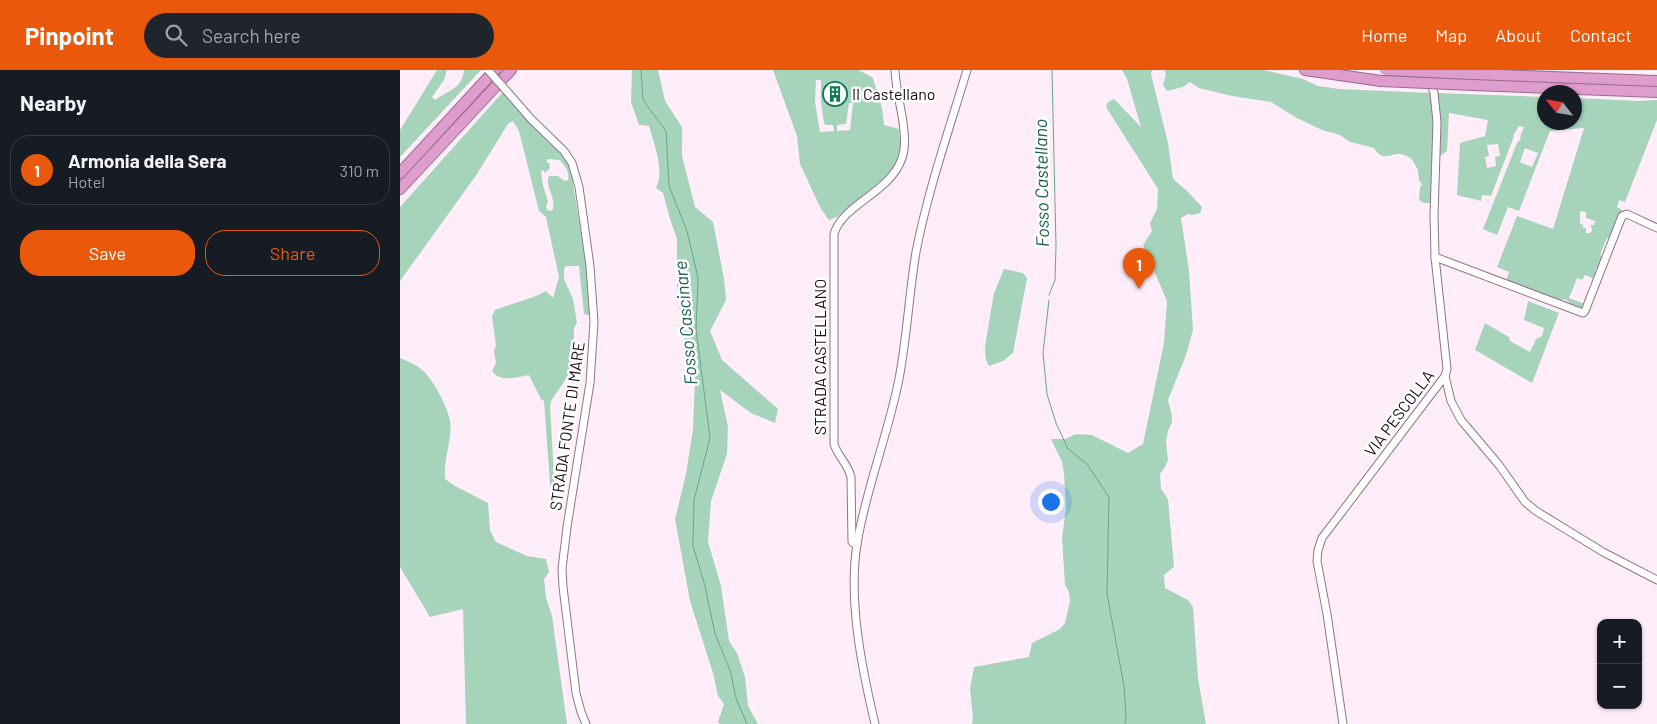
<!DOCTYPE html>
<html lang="en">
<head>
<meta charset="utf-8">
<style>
  :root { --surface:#171b24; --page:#20242c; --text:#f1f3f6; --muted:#9ea1a6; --line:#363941; --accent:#ea580c }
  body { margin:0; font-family:Barlow,sans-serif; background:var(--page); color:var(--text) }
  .controls { position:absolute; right:15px; bottom:15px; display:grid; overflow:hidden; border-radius:10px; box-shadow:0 1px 4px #0004 }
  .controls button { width:45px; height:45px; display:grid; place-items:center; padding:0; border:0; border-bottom:1px solid var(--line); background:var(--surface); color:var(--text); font:25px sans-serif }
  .compass { position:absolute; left:1137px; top:15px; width:45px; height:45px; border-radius:50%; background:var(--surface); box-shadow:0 1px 4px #0004; rotate:301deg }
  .you { position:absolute; left:650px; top:431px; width:18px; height:18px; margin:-12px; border:4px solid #fff; border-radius:50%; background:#1a73e8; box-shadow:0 0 0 8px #1a73e833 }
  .badge { display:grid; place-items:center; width:32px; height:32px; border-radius:50%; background:var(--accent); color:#fff; font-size:16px; font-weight:700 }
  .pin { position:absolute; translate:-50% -41px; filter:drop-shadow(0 1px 2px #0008) }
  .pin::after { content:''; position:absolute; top:26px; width:18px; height:15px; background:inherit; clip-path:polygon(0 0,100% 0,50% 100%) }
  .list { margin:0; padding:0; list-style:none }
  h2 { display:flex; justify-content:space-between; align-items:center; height:65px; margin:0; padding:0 20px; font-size:21px }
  h2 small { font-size:16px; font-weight:400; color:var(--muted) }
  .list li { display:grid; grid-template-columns:32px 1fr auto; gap:15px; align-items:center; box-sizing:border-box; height:70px; margin:0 10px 10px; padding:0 10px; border:1px solid var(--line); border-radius:20px }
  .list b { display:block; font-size:19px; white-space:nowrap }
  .list p { margin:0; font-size:16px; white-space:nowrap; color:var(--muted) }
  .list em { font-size:16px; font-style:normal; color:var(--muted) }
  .actions { display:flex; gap:10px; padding:15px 20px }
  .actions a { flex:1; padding:11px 0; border:1px solid var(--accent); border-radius:20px; text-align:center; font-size:18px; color:var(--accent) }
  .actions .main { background:var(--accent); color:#fff }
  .icon { flex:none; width:28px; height:28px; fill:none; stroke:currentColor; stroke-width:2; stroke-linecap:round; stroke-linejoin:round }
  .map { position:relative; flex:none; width:1257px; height:654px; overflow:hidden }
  header { display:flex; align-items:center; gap:30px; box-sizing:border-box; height:70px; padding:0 25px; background:var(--accent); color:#fff }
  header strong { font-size:24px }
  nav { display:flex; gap:28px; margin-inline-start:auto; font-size:18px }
  .search { width:350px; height:45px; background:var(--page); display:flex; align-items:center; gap:12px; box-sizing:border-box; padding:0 18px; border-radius:28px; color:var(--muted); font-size:19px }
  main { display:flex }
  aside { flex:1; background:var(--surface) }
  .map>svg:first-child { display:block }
  .green { fill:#a5d4bb; fill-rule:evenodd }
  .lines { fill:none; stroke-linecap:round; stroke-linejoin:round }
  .stream { stroke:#69a587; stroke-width:1 }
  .minor-casing { stroke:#907588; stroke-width:9 }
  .highway-casing { stroke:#986b8c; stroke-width:12 }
  .minor { stroke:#fff; stroke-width:7 }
  .highway { stroke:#de9dcc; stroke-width:10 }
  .minor-bridge-casing { stroke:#907588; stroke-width:9; stroke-linecap:butt }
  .highway-bridge-casing { stroke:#986b8c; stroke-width:12; stroke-linecap:butt }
  .minor-bridge { stroke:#fff; stroke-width:7 }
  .highway-bridge { stroke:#de9dcc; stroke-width:10 }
  .labels { text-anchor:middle; stroke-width:5; stroke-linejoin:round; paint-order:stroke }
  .poi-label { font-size:16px; fill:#170d14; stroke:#fff; text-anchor:start }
  .street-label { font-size:16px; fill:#170d14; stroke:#fff }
  .water-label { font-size:18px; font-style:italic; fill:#196043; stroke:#fff }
</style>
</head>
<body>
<header>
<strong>Pinpoint</strong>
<div class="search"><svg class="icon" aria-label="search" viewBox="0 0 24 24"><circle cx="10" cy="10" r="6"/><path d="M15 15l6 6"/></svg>Search here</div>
<nav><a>Home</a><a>Map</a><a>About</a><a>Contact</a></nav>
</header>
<main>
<aside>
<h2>Nearby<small></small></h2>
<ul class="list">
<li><span class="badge">1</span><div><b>Armonia della Sera</b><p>Hotel</p></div><em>310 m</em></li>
</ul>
<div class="actions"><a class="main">Save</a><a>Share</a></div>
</aside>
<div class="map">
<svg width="1257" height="654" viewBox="0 0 1257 654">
  <rect width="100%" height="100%" fill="#ffedf9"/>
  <g class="green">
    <path d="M37 0H47L44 10 32 27 35 30C49 20 62 19 64 0H81L0 87V60Z"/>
    <path d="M232 0H258L265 31 282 57V86L295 137 313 152 324 209 326 230 310 261 322 290 378 339 375 353 351 343 320 320 328 357 327 384 311 431 308 472 321 516 329 571 337 583 345 607 348 636 358 654H320L318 652 324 634 318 626 313 603 290 531 275 449 286 404 293 359 295 309 285 271 277 222V169L270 149 263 123 256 118C265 99 254 75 249 56L239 55 231 32Z"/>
    <path d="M373 0H459L473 8 482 38 484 55 499 59C499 65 501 72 500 78 495 110 460 129 437 147L429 150 421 139 400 94 397 66ZM416 10H421V32L424 53 426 55H433L434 61 420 62 415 32ZM444 17 445 30H426V18ZM449 33H453L450 60 437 61V55L446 54Z"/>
    <polygon points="722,0 752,0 751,4 768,73 773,109 787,121 802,137 800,143 792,145 788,144 781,148 789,201 793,260 786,285 768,330 772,346 772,352 768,361 766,372 768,390 765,397 760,404 761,419 768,429 774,497 764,505 765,518 788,530 793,537 798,609 806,654 572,654 573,648 570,619 574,597 629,587 632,573 660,559 665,553 670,531 669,522 665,515 662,468 666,438 664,403 662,392 651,369 665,369 676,364 692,365 728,383 743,374 764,273 767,231 743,175 752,161 750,153 757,139 758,119 706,37 708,32 714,29 741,57 727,9"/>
    <path d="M764 0H863L903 9 918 16 939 19 1030 23 1034 44 1032 133H1024L1019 130 1020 117 1022 115 1019 110 1018 100 1011 88C1008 87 1003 84 999 84 988 84 983 92 974 78L950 72 940 65 922 60 895 47 871 32 832 26 799 18 790 12 783 17 767 21 763 15 766 4Z"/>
    <path d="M102 23H104L165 87 171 102 187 200 190 246 184 244 179 196H166L164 199V209L173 229 177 253 174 258V297L151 331 150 336 156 441H152L144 331 141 329 129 305C117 307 100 313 92 301L96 293 94 281 96 276 92 246 95 240C112 233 130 230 146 221L153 228 159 207 146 147 139 141 119 61 113 51 108 54 77 104 0 211V137ZM148 89 160 90C165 96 170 102 168 110L165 111 158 106H149C144 117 158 129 152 141L147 140 146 136 148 132 143 115 141 102 143 100 145 103 150 98 149 93 146 92Z"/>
    <path d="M1038 23 1144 27V52H1174L1175 28 1239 31 1257 30V50L1225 132 1219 130 1217 137 1222 140 1211 170 1207 168 1200 185 1205 187 1200 199 1196 198 1195 203 1198 204 1184 238 1181 240 1168 235 1169 232 1164 229 1161 232 1106 211 1109 202 1097 197 1117 146 1153 159 1184 58 1150 61 1119 141 1108 137 1097 165 1083 159 1117 73 1121 69 1120 67 1124 57 1119 56 1114 64 1113 69 1091 126 1082 125 1081 131 1057 125 1060 73 1085 66 1088 50 1049 43 1047 81 1040 86V52ZM1098 74 1100 86 1095 87 1096 96 1087 98 1085 87 1089 86 1087 75ZM1125 78 1138 83 1132 97 1120 92ZM1180 141 1186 142V148L1191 149V150L1195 151 1194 155H1191L1192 161 1190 163H1186V158H1183V155L1180 154ZM1185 205 1195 209 1185 234 1169 228 1177 208 1182 210Z"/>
    <polygon points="604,199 623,203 627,208 613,283 603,291 589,296 586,290 585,276 594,223"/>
    <polygon points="1128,231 1159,243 1132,313 1075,280 1085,253 1109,267 1110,271 1130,282 1136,269 1142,266 1144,258 1124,250"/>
    <path d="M0 288C7 291 15 294 21 299 32 307 47 336 50 350 53 369 43 389 45 409L55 416 88 433 90 460 96 472 127 486 146 489 149 502 144 509 146 528 152 546 167 654H66L63 539 30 547 0 497Z"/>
  </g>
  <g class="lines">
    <g class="stream">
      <polyline points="241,0 243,30 266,61 269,116 287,161 298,208 296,259 310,368 294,430 293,476 305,516 315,564 330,600 336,628 347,654"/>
      <polyline points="649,225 655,210 656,176 652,0"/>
      <polyline points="649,230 643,283 647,324 656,353 668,379 687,394 709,427 707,524 724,616 726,646 725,654"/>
    </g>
    <defs>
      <g id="minor">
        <polyline points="111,26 131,49 164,81 172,93 179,117 190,196 194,252 190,313 167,457 162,499 163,517 176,623 181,642 186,654"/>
        <polyline points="1035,187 1183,243 1185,241 1222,146 1227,144 1257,158"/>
        <polyline points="1045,306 1051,331 1061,350 1099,395 1125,432 1136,441 1203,482 1257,510"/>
        <path d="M457 475 452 472 451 407C447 392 438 387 434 374V164C443 132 498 121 504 80 507 54 496 27 495 0"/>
        <path d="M475 654C462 599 448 531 457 474 466 418 488 365 499 309 507 267 509 224 516 182 528 120 549 60 567 0"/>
        <polyline points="943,654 927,544 917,491 918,480 922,468 1045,306 1047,299 1035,187 1034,145 1037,52 1034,23 1026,0"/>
      </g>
      <g id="highway">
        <polyline points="905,0 981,11"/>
        <polyline points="1073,4 1257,11"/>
        <polyline points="1072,15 1257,22"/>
        <polyline points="0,103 95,0"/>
        <polyline points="0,119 111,0"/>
      </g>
    </defs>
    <use href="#minor" class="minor-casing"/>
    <use href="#highway" class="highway-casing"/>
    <use href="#minor" class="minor"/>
    <use href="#highway" class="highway"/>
    <defs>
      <polyline id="minor-bridge" points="88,0 111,26"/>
      <g id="highway-bridge">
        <polyline points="985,0 1073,4"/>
        <polyline points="981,11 1072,15"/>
      </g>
    </defs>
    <use href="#minor-bridge" class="minor-bridge-casing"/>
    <use href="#highway-bridge" class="highway-bridge-casing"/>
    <use href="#minor-bridge" class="minor-bridge"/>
    <use href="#highway-bridge" class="highway-bridge"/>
  </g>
  <defs>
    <symbol id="building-ring" viewBox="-11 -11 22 22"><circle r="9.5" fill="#fff" stroke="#127a53" stroke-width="1.5"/><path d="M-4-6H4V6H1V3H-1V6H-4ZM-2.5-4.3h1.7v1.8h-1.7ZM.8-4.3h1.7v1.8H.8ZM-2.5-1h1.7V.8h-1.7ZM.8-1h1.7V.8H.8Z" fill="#127a53"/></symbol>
  </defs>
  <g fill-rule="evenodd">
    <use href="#building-ring" x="421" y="10" width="28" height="28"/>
  </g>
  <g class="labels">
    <g class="poi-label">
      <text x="452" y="30">Il Castellano</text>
    </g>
    <g class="street-label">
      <text transform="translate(420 287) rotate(-90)" y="6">STRADA CASTELLANO</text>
      <text transform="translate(999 343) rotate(-53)" y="6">VIA PESCOLLA</text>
      <text transform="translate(167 356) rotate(-82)" y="6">STRADA FONTE DI MARE</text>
    </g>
    <g class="water-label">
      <text transform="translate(642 113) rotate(-91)" y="6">Fosso Castellano</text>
      <text transform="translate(286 253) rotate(-95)" y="6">Fosso Cascinare</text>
    </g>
  </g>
</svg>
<div class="controls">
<button>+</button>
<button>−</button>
</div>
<svg class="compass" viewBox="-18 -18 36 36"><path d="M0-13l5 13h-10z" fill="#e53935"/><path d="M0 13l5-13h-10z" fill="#9ea1a6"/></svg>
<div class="you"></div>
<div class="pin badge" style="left:739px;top:219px">1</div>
</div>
</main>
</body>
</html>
